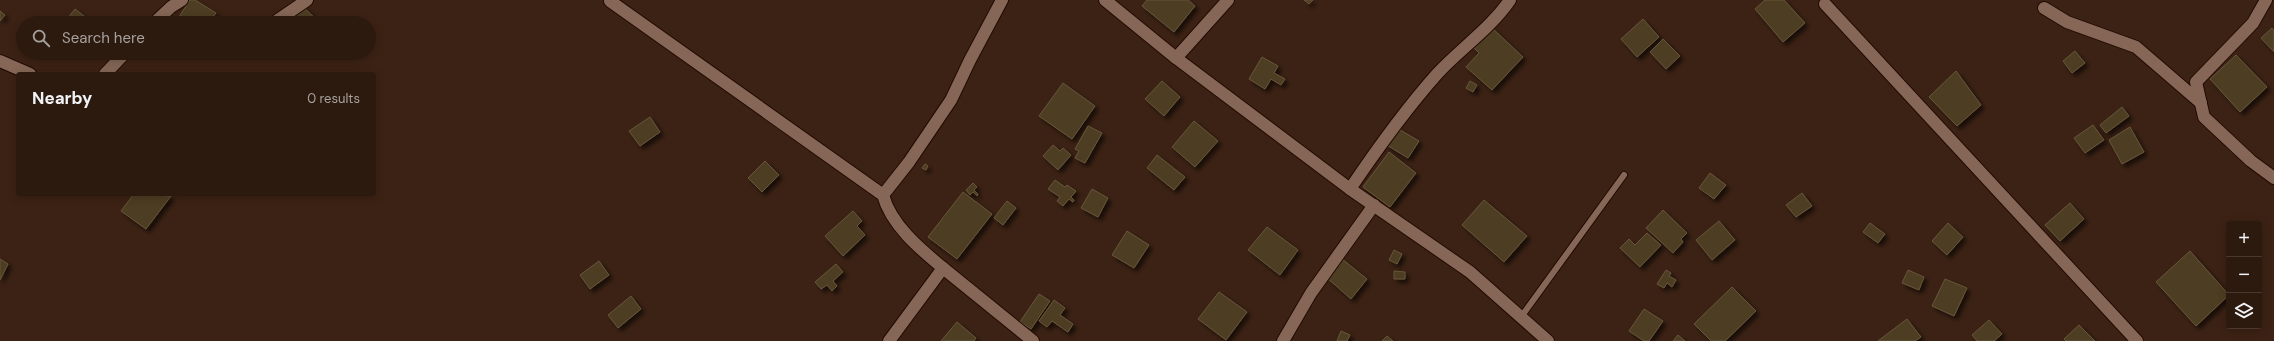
<!DOCTYPE html>
<html lang="en">
<head>
<meta charset="utf-8">
<style>
  :root { --surface:#2d1a0f; --page:#352318; --text:#f1f3f6; --muted:#a7a19e; --line:#48382f }
  body { margin:0; font-family:"DM Sans",sans-serif; background:var(--page); color:var(--text) }
  .controls { position:absolute; right:12px; bottom:12px; display:grid; overflow:hidden; border-radius:4px; box-shadow:0 2px 10px #0003 }
  .controls button { width:36px; height:36px; display:grid; place-items:center; padding:0; border:0; border-bottom:1px solid var(--line); background:var(--surface); color:var(--text); font:20px sans-serif }
  .list { margin:0; padding:0; list-style:none }
  h2 { display:flex; justify-content:space-between; align-items:center; height:52px; margin:0; padding:0 16px; font-size:17px }
  h2 small { font-size:13px; font-weight:400; color:var(--muted) }
  .icon { flex:none; width:22px; height:22px; fill:none; stroke:currentColor; stroke-width:2; stroke-linecap:round; stroke-linejoin:round }
  .map { position:relative; flex:none; width:2274px; height:341px; overflow:hidden }
  .search { position:absolute; background:var(--surface); box-shadow:0 2px 10px #0003; left:16px; top:16px; width:360px; height:44px; display:flex; align-items:center; gap:10px; box-sizing:border-box; padding:0 14px; border-radius:22px; color:var(--muted); font-size:15px }
  .panel { position:absolute; background:var(--surface); box-shadow:0 2px 10px #0003; left:16px; top:72px; width:360px; height:124px; border-radius:4px }
  .map>svg:first-child { display:block }
  .building { fill:#4d3d22; stroke:#67563b; filter:url(#shadow) }
  .lines { fill:none; stroke-linecap:round; stroke-linejoin:round }
  .lane-casing { stroke:#220a01; stroke-width:8 }
  .street-casing { stroke:#220a01; stroke-width:14 }
  .lane { stroke:#866757; stroke-width:6 }
  .street { stroke:#866757; stroke-width:12 }
</style>
</head>
<body>
<div class="map">
<svg width="2274" height="341" viewBox="0 0 2274 341">
  <defs>
    <filter id="shadow"><feDropShadow dx="3.5" dy="3.5" stdDeviation="2" flood-color="#0009"/></filter>
  </defs>
  <rect width="100%" height="100%" fill="#3c2214"/>
  <g class="building">
    <polygon points="190,0 195,0 216,13 211,20 216,23 175,23"/>
    <polygon points="1147,0 1188,0 1195,6 1174,32 1142,6"/>
    <polygon points="1304,0 1313,0 1309,4"/>
    <polygon points="1765,0 1784,0 1805,23 1783,42 1755,9"/>
    <polygon points="302,6 317,20 315,23 287,23"/>
    <polygon points="75,9 93,23 64,23"/>
    <polygon points="0,11 5,15 0,21"/>
    <polygon points="1643,19 1659,37 1637,57 1621,39"/>
    <polygon points="1491,27 1523,57 1492,90 1466,67 1479,53 1473,47"/>
    <polygon points="2272,28 2274,31 2274,52 2261,38"/>
    <polygon points="1663,39 1680,56 1666,69 1650,52"/>
    <polygon points="2075,51 2085,63 2072,73 2063,61"/>
    <polygon points="2236,55 2267,87 2240,112 2210,79"/>
    <polygon points="1262,57 1278,66 1274,73 1285,79 1281,85 1271,79 1265,89 1249,79"/>
    <polygon points="1956,71 1981,105 1957,126 1929,97"/>
    <polygon points="1162,81 1180,97 1164,116 1145,99"/>
    <polygon points="1470,81 1477,85 1473,92 1466,88"/>
    <polygon points="1063,83 1095,106 1072,139 1039,116"/>
    <polygon points="2122,107 2129,116 2106,133 2100,125"/>
    <polygon points="650,117 660,132 640,146 629,131"/>
    <polygon points="1194,121 1218,141 1195,167 1172,147"/>
    <polygon points="2093,125 2104,140 2085,153 2074,138"/>
    <polygon points="1088,126 1102,133 1085,163 1075,158 1079,151 1075,149"/>
    <polygon points="1395,127 1419,141 1408,158 1385,144"/>
    <polygon points="2130,127 2144,152 2122,164 2109,140"/>
    <polygon points="1053,145 1060,151 1063,148 1071,155 1058,170 1043,156"/>
    <polygon points="1389,152 1416,173 1390,207 1363,187"/>
    <polygon points="1157,155 1185,177 1174,190 1147,168"/>
    <polygon points="765,161 779,175 762,192 748,178"/>
    <polygon points="925,164 928,166 926,170 922,168"/>
    <polygon points="1710,173 1726,185 1714,199 1699,188"/>
    <polygon points="1055,180 1065,187 1067,185 1076,191 1071,197 1074,200 1073,202 1069,199 1063,206 1057,201 1060,197 1048,189"/>
    <polygon points="973,183 977,187 974,190 978,194 977,196 973,192 970,195 966,190"/>
    <polygon points="1092,189 1108,198 1098,217 1081,208"/>
    <polygon points="963,192 992,214 957,259 928,237"/>
    <polygon points="1802,193 1812,206 1796,217 1786,205"/>
    <polygon points="134,194 171,196 146,229 121,211"/>
    <polygon points="1484,200 1527,236 1504,262 1462,225"/>
    <polygon points="1007,201 1016,208 1003,225 994,218"/>
    <polygon points="2070,203 2084,219 2060,241 2045,225"/>
    <polygon points="1663,210 1687,233 1681,239 1683,242 1673,253 1646,228"/>
    <polygon points="853,211 862,221 857,226 865,235 843,256 825,236"/>
    <polygon points="1719,221 1735,240 1712,260 1696,240"/>
    <polygon points="1870,223 1885,234 1878,243 1863,232"/>
    <polygon points="1948,223 1963,237 1947,255 1932,241"/>
    <polygon points="1267,227 1298,250 1280,275 1248,250"/>
    <polygon points="1127,231 1149,245 1134,268 1112,255"/>
    <polygon points="1647,233 1661,245 1640,267 1620,248 1629,239 1635,245"/>
    <polygon points="1394,250 1402,254 1397,264 1389,260"/>
    <polygon points="2190,251 2229,295 2196,326 2156,282"/>
    <polygon points="0,259 8,264 0,280"/>
    <polygon points="1342,259 1367,279 1351,299 1327,278"/>
    <polygon points="599,261 609,275 590,289 580,275"/>
    <polygon points="836,264 843,272 833,281 837,286 832,291 827,285 821,289 815,282"/>
    <polygon points="1666,270 1671,273 1669,276 1676,280 1672,287 1667,283 1664,288 1657,284"/>
    <polygon points="1908,270 1924,277 1919,290 1902,283"/>
    <polygon points="1394,271 1405,272 1405,279 1394,279"/>
    <polygon points="1945,279 1967,288 1954,316 1932,306"/>
    <polygon points="1732,287 1756,311 1725,341 1711,341 1694,324"/>
    <polygon points="1219,292 1247,312 1226,340 1198,319"/>
    <polygon points="1039,294 1050,301 1031,329 1020,322"/>
    <polygon points="631,296 641,309 618,328 608,315"/>
    <polygon points="1054,300 1065,308 1060,315 1073,324 1068,332 1052,321 1047,327 1039,321"/>
    <polygon points="1644,309 1663,321 1649,341 1644,341 1629,331"/>
    <polygon points="1907,319 1921,337 1915,341 1878,341"/>
    <polygon points="1989,320 2002,334 1994,341 1977,341 1972,335"/>
    <polygon points="957,322 976,338 974,341 941,341"/>
    <polygon points="2079,325 2095,341 2066,341 2064,339"/>
    <polygon points="1341,331 1350,335 1347,341 1337,341"/>
    <polygon points="1678,335 1685,341 1673,341"/>
    <polygon points="1387,336 1393,341 1382,341"/>
  </g>
  <g class="lines">
    <defs>
      <polyline id="lane" points="1521,317 1624,175"/>
      <g id="street">
        <polyline points="1105,0 1176,58 1350,189 1470,272 1548,341"/>
        <polyline points="2266,0 2253,23 2196,82 2204,117 2251,161 2274,178"/>
        <path d="M610 1 883 195C891 225 920 249 943 268"/>
        <polyline points="1825,4 2137,341"/>
        <polyline points="2044,8 2067,22 2136,47 2201,103"/>
        <polyline points="275,22 307,0"/>
        <polyline points="154,23 171,7 182,0"/>
        <polyline points="1176,58 1228,0"/>
        <polyline points="0,61 30,74"/>
        <polyline points="105,74 125,53"/>
        <path d="M1350 189C1377 149 1405 110 1437 74 1461 48 1490 29 1510 0"/>
        <polyline points="883,195 909,162 951,100 970,60 1002,0"/>
        <polyline points="889,341 943,268 1033,341"/>
        <polyline points="1283,341 1311,293 1374,205"/>
      </g>
    </defs>
    <use href="#lane" class="lane-casing"/>
    <use href="#street" class="street-casing"/>
    <use href="#lane" class="lane"/>
    <use href="#street" class="street"/>
  </g>
</svg>
<div class="controls">
<button>+</button>
<button>−</button>
<button><svg class="icon" aria-label="layers" viewBox="0 0 24 24"><path d="M12 4l9 5-9 5-9-5zM3 14l9 5 9-5"/></svg></button>
</div>
<div class="search"><svg class="icon" aria-label="search" viewBox="0 0 24 24"><circle cx="10" cy="10" r="6"/><path d="M15 15l6 6"/></svg>Search here</div>
<section class="panel">
<h2>Nearby<small>0 results</small></h2>
<ul class="list">
</ul>
</section>
</div>
</body>
</html>
